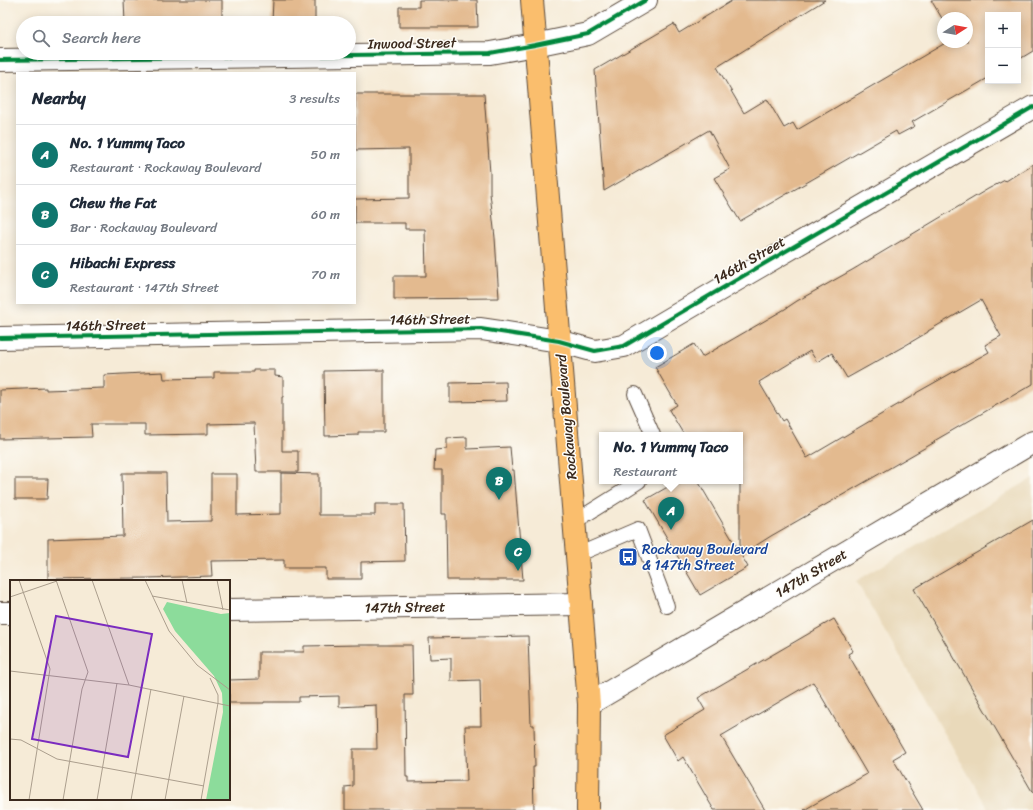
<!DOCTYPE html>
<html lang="en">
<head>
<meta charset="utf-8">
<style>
  :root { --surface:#fff; --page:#f2f2f3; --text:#1f2937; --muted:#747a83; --line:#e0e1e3; --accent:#0f766e }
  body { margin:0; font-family:Sriracha,sans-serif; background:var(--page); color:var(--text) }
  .controls { position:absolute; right:12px; top:12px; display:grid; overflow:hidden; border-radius:0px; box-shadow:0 2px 10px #0003 }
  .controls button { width:36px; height:36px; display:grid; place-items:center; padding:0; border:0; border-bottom:1px solid var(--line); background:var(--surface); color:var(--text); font:20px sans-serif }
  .compass { position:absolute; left:937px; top:12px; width:36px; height:36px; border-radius:50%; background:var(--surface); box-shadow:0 2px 10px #0003; rotate:79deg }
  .you { position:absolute; left:657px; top:353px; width:14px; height:14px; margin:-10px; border:3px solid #fff; border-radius:50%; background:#1a73e8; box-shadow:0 0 0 6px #1a73e833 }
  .badge { display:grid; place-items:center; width:26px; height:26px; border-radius:50%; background:var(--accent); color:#fff; font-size:13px; font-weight:700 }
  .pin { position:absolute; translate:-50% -33px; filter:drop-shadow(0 1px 2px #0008) }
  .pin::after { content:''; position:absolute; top:21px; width:14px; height:12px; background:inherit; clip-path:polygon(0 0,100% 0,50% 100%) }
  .popup { position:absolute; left:599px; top:432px; width:144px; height:52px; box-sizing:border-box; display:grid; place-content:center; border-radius:0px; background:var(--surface); filter:drop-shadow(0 1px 3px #0005); font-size:13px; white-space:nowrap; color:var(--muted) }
  .popup b { font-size:15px; color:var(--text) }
  .popup::after { content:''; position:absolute; left:50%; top:100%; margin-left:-8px; border:8px solid transparent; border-top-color:var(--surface) }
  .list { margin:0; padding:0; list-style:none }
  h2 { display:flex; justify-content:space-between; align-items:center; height:52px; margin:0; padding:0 16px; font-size:17px }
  h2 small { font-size:13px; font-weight:400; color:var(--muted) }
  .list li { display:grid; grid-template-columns:26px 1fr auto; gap:12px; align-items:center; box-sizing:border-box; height:60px; padding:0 16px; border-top:1px solid var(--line) }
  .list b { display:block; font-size:15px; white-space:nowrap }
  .list p { margin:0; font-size:13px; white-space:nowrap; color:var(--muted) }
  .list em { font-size:13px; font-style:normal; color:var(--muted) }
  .icon { flex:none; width:22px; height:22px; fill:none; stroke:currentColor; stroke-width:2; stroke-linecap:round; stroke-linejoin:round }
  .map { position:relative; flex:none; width:1033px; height:810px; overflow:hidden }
  .search { position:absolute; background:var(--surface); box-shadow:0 2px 10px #0003; left:16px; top:16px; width:340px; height:44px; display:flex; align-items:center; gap:10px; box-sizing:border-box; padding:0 14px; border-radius:22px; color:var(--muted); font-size:15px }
  .panel { position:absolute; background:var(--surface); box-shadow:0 2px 10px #0003; left:16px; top:72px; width:340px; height:232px; border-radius:0px }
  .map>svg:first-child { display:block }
  .built { fill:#e9d9ba }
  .building { fill:#e3ba8f; fill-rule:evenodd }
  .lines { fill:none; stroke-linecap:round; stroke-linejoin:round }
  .service-casing { stroke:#57473a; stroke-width:16 }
  .minor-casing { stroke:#57473a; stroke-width:24 }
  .primary-casing { stroke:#57473a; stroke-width:24 }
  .service { stroke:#fff; stroke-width:14 }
  .minor { stroke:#fff; stroke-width:22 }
  .primary { stroke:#fabe6d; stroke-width:22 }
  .cycleway-casing { stroke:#fdfcf7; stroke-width:6 }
  .cycleway { stroke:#00873e; stroke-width:4 }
  .labels { text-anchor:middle; stroke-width:3; stroke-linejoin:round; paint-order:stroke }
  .street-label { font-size:14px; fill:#3b2a1e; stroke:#fdfcf7 }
  .transit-label { font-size:14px; fill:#164399; stroke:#fdfcf7; text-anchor:start }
  .inset-road { fill:none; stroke:#ab9e8d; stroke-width:1 }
  .view { fill:#7b2cbf; fill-opacity:0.15; stroke:#7b2cbf; stroke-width:2 }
  .inset-edge { fill:none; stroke:#3b2a1e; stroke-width:2 }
</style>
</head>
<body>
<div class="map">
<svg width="1033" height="810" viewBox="0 0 1033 810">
  <rect width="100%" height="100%" fill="#fdfcf7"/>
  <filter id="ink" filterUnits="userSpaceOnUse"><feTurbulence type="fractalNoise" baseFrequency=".025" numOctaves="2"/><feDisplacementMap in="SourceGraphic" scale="8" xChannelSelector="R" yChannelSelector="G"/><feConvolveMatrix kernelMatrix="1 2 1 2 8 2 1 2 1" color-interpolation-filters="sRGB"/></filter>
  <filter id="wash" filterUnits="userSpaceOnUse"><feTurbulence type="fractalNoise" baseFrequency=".012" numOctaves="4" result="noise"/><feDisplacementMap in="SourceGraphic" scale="16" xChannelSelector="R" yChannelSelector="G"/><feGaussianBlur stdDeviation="0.9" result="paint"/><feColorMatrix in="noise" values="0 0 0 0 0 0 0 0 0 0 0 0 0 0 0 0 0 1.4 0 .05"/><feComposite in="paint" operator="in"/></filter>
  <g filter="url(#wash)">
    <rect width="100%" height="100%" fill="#f6ebd7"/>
    <polygon class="built" points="1033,478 1033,810 989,810 856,581"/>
    <g id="blocks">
      <g class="building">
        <polygon points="124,0 222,0 222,23 125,23"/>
        <polygon points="273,0 315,0 315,22 272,22"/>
        <polygon points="419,0 477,0 478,27 399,27 399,7 419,7"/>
        <polygon points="733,0 825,0 717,67 744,113 767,99 784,128 793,123 797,130 947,42 967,42 967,18 943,18 943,20 931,0 1033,0 1033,51 1018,60 1018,15 988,15 988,78 912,122 915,126 898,135 896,131 740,221 714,178 730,169 709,130 604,191 595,70 674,24 679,33"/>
        <polygon points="355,94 484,94 490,173 490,193 495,238 499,298 394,299 394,276 426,276 425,229 405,229 405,223 355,223 355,199 409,198 409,149 355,150"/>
        <path d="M1033 164V384L934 441 935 442 771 536 741 555 748 567 700 595 645 500 678 481H698L740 553V435H684L669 410 677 405 655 367 694 344 702 357 785 309 797 301 854 269 988 189 1005 180 1006 181ZM981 300 1001 336 985 345 989 352 916 393V394L807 458 785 419 782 421 759 382 810 351 817 362 832 353 847 378 906 345 928 332V331Z"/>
        <polygon points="254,370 275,370 275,376 283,377 283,397 282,397 282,451 298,451 298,472 256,472 254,423 208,424 208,434 145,435 145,424 91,424 92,437 0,439 0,390 46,388 46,390 104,388 104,375 163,372 164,379 214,378 214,372 254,372"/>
        <polygon points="384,370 384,432 358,432 358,435 325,436 324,371"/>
        <polygon points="506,382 507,401 450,402 450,383"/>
        <polygon points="467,437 467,449 510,447 512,470 514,470 523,580 447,580 446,514 442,514 442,470 434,470 435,450 447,449 447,438"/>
        <polygon points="122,473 166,473 167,522 211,521 211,474 237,474 237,515 281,514 281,473 319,474 319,515 375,515 375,504 404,504 405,561 361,562 361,579 326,579 326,568 284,568 284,560 211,561 212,576 147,578 48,579 48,539 123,536"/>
        <polygon points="15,479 48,479 47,499 15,499"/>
        <polygon points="1033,520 1033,793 914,589"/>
        <polygon points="834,619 853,651 848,654 905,752 893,759 923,810 804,810 867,774 813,682 721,736 765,810 714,810 683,757 678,761 663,735 705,710 698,698"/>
        <polygon points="528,636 531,725 534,725 535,767 533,767 534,810 345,810 345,787 353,786 353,749 377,749 376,705 339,707 339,696 299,697 299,702 264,702 264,703 229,703 229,680 259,679 259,652 304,652 304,646 359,645 412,645 413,695 405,695 406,777 408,777 408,782 467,781 465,726 481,726 480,680 451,681 451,658 430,659 429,638"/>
      </g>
    </g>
  </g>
  <g filter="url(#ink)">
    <use href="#blocks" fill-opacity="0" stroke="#57473a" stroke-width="1"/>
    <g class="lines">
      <defs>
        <g id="service">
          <polyline points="635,394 653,435"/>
          <polyline points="574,522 622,492 639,481"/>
          <polyline points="577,555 638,529 667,606"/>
        </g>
        <g id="minor">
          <polyline points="0,60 490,53 535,45 588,34 646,0"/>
          <polyline points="0,338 481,329 559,341 595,351 624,346 726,286 1033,107"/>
          <polyline points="229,610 581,604"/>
          <polyline points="0,613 11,613"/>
          <polyline points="589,704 1033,442"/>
        </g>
        <polyline id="primary" points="532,0 589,704 588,810"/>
      </defs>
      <use href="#service" class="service-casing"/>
      <use href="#minor" class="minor-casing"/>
      <use href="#primary" class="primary-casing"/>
      <use href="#service" class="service"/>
      <use href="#minor" class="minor"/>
      <use href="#primary" class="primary"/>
      <defs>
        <g id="cycleway">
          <polyline points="0,60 490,53 535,45 588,34 646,0"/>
          <polyline points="0,338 481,329 559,341 595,351 624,346 726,286 1033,107"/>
        </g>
      </defs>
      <use href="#cycleway" class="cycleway-casing"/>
      <use href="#cycleway" class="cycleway"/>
    </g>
  </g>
  <defs>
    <symbol id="bus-square" viewBox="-11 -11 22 22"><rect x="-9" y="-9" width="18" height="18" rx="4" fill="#1a4fb4" stroke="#fdfcf7"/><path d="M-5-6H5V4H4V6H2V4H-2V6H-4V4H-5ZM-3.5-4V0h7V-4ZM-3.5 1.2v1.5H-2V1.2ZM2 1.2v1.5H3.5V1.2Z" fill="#fff"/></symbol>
  </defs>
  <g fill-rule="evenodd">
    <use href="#bus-square" x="617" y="546" width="22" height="22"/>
  </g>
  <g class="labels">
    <g class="street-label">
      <text transform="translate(412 43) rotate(-1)" y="5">Inwood Street</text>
      <text transform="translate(749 260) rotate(-30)" y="5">146th Street</text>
      <text transform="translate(430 319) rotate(-1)" y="5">146th Street</text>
      <text transform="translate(106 325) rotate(-1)" y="5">146th Street</text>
      <text transform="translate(566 417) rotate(-95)" y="5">Rockaway Boulevard</text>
      <text transform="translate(811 573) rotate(-31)" y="5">147th Street</text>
      <text transform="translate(405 607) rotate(-1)" y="5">147th Street</text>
    </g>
    <g class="transit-label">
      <text x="642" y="554">Rockaway Boulevard<tspan x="642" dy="16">&amp; 147th Street</tspan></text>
    </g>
  </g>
  <g transform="translate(10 580)">
    <rect width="220" height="220" fill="#f6ebd7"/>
    <path d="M157 22 211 34 220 33V220H196L213 132 212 113 204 96 165 51 153 29Z" fill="#8cdc9b"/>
    <path class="inset-road" d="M9 0 40 89 19 220M46 0 78 92 72 109 53 220M82 0 119 105M135 0 159 51 187 85 220 110M172 0 177 23M207 0 213 30M142 16 220 30M0 17 47 1M0 91 119 105 220 126M0 159 11 160 47 179 194 206M87 220 107 103M121 220 141 109M155 220 174 116M191 220 208 123V115L200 98"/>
    <path class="view" d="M46 36 142 54 118 177 22 159Z"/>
    <rect width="220" height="220" class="inset-edge"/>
  </g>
</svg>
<div class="controls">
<button>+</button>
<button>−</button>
</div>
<svg class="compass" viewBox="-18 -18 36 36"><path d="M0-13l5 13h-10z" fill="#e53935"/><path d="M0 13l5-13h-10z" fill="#747a83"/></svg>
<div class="you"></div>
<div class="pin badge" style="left:671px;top:530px">A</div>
<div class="popup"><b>No. 1 Yummy Taco</b>Restaurant</div>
<div class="pin badge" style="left:499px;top:500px">B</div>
<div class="pin badge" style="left:518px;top:571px">C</div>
<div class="search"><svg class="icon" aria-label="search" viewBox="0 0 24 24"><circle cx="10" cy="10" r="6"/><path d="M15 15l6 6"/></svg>Search here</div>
<section class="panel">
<h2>Nearby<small>3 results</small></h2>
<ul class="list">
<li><span class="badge">A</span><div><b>No. 1 Yummy Taco</b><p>Restaurant · Rockaway Boulevard</p></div><em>50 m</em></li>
<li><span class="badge">B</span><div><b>Chew the Fat</b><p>Bar · Rockaway Boulevard</p></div><em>60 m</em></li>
<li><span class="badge">C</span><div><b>Hibachi Express</b><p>Restaurant · 147th Street</p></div><em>70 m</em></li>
</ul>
</section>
</div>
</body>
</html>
